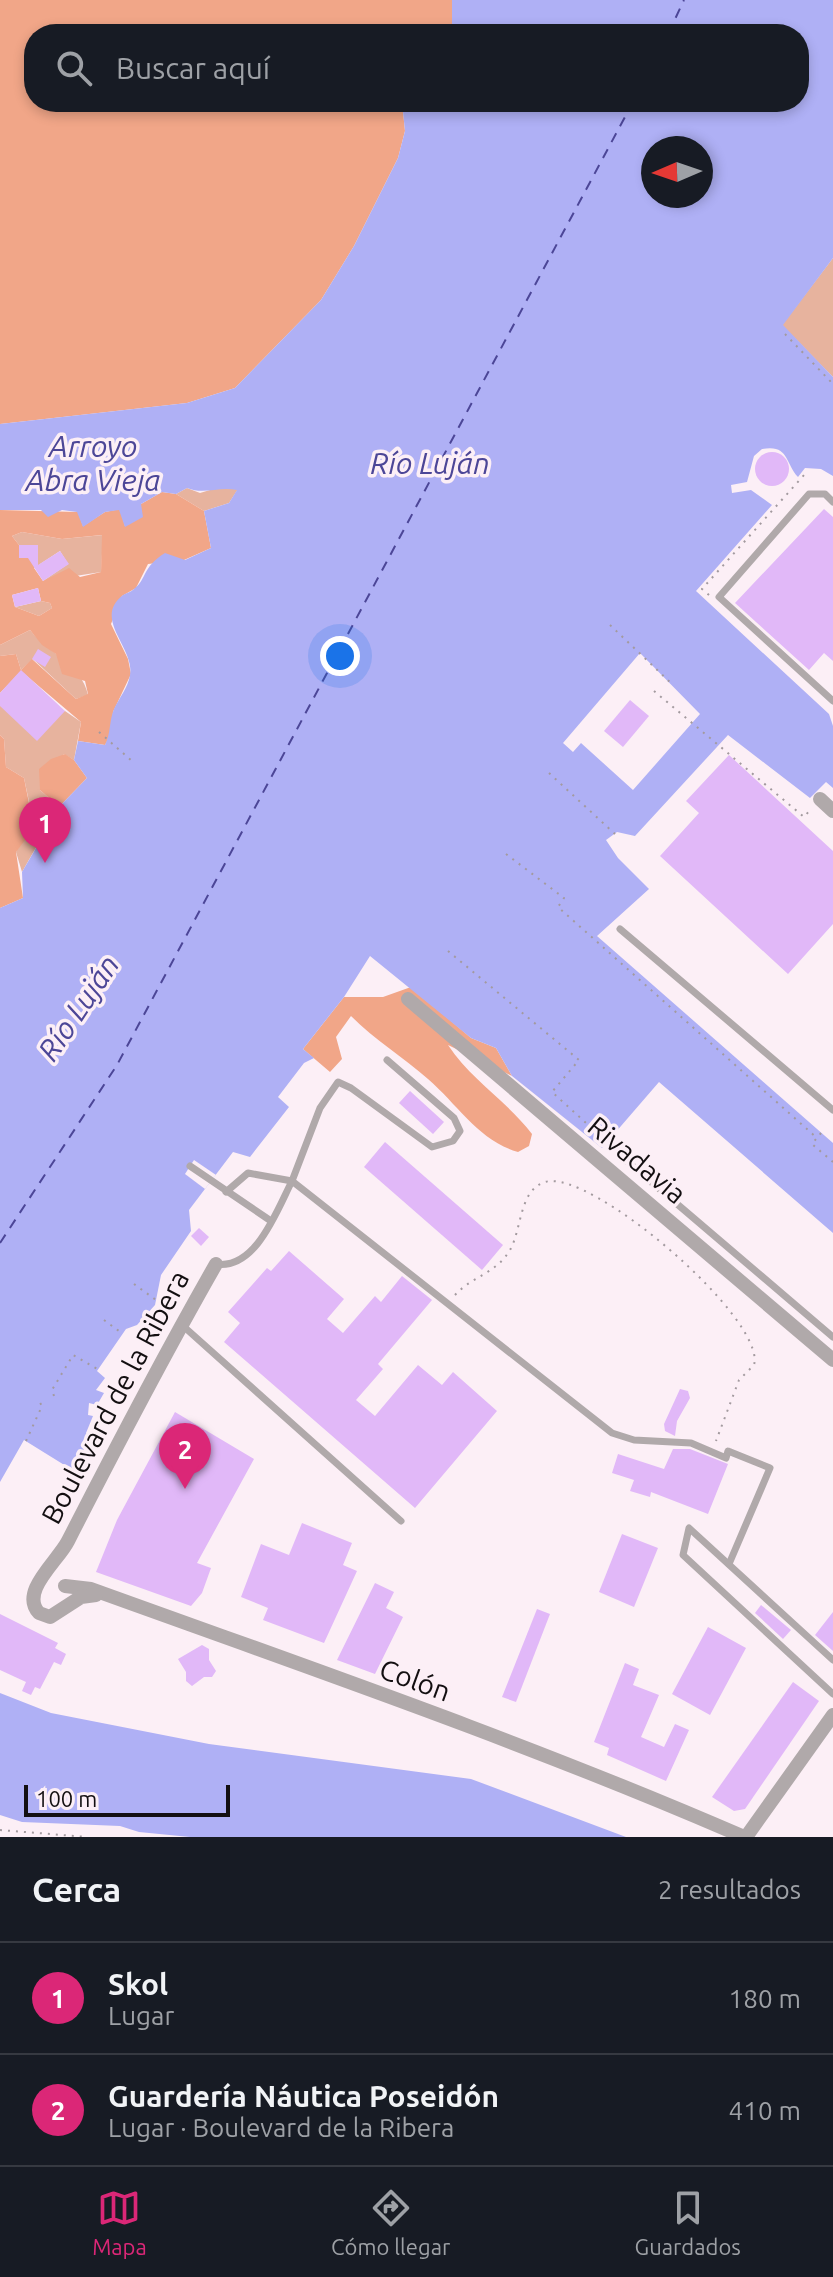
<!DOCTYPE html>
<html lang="es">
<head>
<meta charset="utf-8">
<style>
  :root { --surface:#171b24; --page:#242831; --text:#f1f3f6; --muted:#9ea1a6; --line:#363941; --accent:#db2777 }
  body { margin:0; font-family:Ubuntu,sans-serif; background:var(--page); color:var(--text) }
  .compass { position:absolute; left:641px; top:136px; width:72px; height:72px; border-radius:50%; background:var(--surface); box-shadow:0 4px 12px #0003; rotate:268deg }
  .scale { position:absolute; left:24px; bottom:20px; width:206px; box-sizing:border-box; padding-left:8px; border:4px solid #130f11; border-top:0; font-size:22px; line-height:28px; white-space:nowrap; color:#130f11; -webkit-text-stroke:6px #fceff6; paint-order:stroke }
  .you { position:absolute; left:340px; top:656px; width:28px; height:28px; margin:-20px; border:6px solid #fff; border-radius:50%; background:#1a73e8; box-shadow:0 0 0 12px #1a73e833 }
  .badge { display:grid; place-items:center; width:52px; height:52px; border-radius:50%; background:var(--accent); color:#fff; font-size:26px; font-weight:700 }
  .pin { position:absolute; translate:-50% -66px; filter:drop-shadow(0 2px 4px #0008) }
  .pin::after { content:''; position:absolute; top:42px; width:28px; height:24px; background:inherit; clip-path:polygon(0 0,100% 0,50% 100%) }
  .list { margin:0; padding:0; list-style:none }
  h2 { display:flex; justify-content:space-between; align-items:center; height:104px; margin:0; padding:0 32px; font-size:34px }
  h2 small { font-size:26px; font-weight:400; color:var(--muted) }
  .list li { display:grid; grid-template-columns:52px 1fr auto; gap:24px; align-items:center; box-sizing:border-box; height:112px; padding:0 32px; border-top:2px solid var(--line) }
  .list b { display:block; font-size:30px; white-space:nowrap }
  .list p { margin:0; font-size:26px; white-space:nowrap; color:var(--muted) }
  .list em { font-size:26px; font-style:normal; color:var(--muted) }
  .icon { flex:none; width:44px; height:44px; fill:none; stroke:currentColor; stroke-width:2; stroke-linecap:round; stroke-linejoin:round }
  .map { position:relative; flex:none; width:833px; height:1837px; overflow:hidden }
  .search { position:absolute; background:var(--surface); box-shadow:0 4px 12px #0003; left:24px; right:24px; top:24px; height:88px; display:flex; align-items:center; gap:20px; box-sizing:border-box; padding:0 28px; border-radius:32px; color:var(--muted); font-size:30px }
  .sheet { height:328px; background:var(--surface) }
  nav { display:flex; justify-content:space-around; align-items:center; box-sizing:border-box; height:112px; border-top:2px solid var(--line); background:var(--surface); font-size:22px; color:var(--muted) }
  nav a { display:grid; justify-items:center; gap:4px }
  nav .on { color:var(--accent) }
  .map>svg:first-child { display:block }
  .green { fill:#e7b39e }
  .forest { fill:#f1a688; fill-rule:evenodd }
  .water { fill:#afb0f5; fill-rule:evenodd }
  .pier { fill:#fceff6 }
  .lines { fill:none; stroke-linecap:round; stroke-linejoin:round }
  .ferry { stroke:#4c4697; stroke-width:2; stroke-dasharray:10 8; stroke-linecap:butt }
  .building { fill:#e1b8f8 }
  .path { stroke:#a39a9f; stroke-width:2; stroke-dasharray:2 6; stroke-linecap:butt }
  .service { stroke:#b0a9aa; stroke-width:7 }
  .minor { stroke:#b0a9aa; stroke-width:14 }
  .labels { text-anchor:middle; stroke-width:7; stroke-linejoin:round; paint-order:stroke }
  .street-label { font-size:28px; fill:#130f11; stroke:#fceff6 }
  .water-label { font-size:30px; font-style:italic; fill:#4c4697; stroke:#fceff6 }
</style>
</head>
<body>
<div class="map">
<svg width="833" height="1837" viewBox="0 0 833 1837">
  <rect width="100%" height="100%" fill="#fceff6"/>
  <g class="green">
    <polygon points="833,258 833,377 782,325"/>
    <polygon points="220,487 238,489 229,503 204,511 176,494 187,488 200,493"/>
    <polygon points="22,532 62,539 103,535 101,572 43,581 68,564 60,551 34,568 38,545 19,545 12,536"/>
    <polygon points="41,601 50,603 52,608 39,616 15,607"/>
    <path d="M30 630C48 653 82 665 88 695L76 699 33 659 21 670 16 654 0 656V645Z"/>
    <polygon points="0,706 65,711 81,722 74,760 64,754 40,790 59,807 22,872 16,852 31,811 24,778 6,767 4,739 0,735"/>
  </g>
  <g class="forest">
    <polygon points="0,0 452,0 452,34 34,34 34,102 402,102 405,131 398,158 354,246 321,300 235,388 187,403 0,424"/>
    <path d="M162 492 176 494 204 511 211 548 184 560 148 564 136 588 122 596 111 624 128 659 131 674 113 712 112 732 105 745 78 741 81 722 21 671 0 693V656L16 654 21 670 32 659 76 699 88 694 85 681 62 674 56 654 42 645 30 630 0 645V510L78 512 83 526 105 512 120 509 125 526 141 504ZM22 532 62 539 102 535 101 572 80 577 69 568 43 581 34 568 38 558H19V545L12 536ZM38 588 41 601 50 603 52 608 39 616 15 607 12 595Z"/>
    <polygon points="0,735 4,739 6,767 24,778 34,828 16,852 23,898 0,908"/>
    <polygon points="65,754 74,760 87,778 59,807 40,790 39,769 51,759"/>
    <path d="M411 987 471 1038 496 1048 512 1076 448 1045C471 1080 507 1101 532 1134L529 1146 518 1152C478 1140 459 1106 428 1079 403 1057 375 1040 351 1016L336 1037 342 1059 330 1072 303 1049 344 997H383Z"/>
  </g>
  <g class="water">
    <path d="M452 0H833V258L783 325 833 377V476L821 469 805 468 798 477C785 463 789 444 762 449L754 456 747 482 731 485 732 493 751 490 772 505 696 591 829 714 833 726V788L826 782 810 798 728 735 635 836 617 832 606 840 618 858 649 889 597 936 833 1143V1233L659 1082 602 1148 512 1076 496 1048 471 1038 370 956 344 997 303 1049 314 1058 304 1063 278 1097 289 1107 250 1157 233 1152 189 1210 191 1231 161 1275 155 1305 137 1325 126 1329 97 1371 105 1378 96 1390 104 1393 97 1405 89 1403 88 1415 93 1416 86 1433 90 1438 74 1471 24 1440 0 1482V908L23 898 22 872 50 824 42 809 59 807 87 778 74 760 78 741 105 745C111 733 109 721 114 709 119 698 128 688 130 675 135 648 92 619 123 595 126 593 131 592 134 589 147 579 142 567 165 553L185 560 211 548 204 511 229 503 237 490C219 486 204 495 187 488L176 494 162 492 141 504 143 517 125 527 119 510 105 512 83 527 77 512 62 510 48 517 41 510H0V424L187 403 235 388 321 300 354 246 398 158 405 131 402 102H799V34H452ZM653 148H701V196H653ZM640 653 700 714 633 790 581 743 573 752 563 743Z"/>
    <polygon points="0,1693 51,1713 209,1744 471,1779 626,1837 190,1837 139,1832 120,1826 22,1822 0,1815"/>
  </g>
  <polygon class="pier" points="194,1160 216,1175 205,1189 185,1174"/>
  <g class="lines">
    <g class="ferry">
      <polyline points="668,34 684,0"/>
      <polyline points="0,1243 117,1065 633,102"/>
    </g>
  </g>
  <g class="building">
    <circle cx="772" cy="469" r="17"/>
    <polygon points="824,509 833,517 833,661 824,653 809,670 735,603"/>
    <polygon points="19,545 38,545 38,565 60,551 69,564 43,581 28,558 19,558"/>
    <polygon points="38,588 41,601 15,607 12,595"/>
    <polygon points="38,649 51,657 45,667 32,659"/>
    <polygon points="21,670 65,711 37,741 0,706 0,693"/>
    <polygon points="630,700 649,716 623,747 604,731"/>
    <polygon points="729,755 833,851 833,924 788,974 660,856 699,813 686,801"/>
    <polygon points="410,1091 444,1122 433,1134 399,1103"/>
    <polygon points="385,1142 503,1245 482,1270 364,1167"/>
    <polygon points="199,1228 209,1237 201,1246 191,1236"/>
    <polygon points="289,1251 344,1299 327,1319 343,1333 375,1296 381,1302 402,1276 432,1300 378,1364 383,1369 356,1400 375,1416 418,1365 442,1385 453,1372 497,1411 415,1508 224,1342 240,1323 228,1312 267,1268 271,1271"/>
    <polygon points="680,1389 688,1391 690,1398 677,1421 675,1436 665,1431 664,1424"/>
    <polygon points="175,1412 254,1459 197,1563 211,1568 202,1593 191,1606 96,1572 117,1520"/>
    <polygon points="673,1449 690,1449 728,1464 708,1514 651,1492 650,1497 630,1491 634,1480 612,1473 618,1454 664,1469"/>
    <polygon points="302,1523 352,1543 343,1565 357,1571 324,1643 263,1620 268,1608 241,1597 261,1544 289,1555"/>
    <polygon points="622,1534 658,1548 634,1607 599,1592"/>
    <polygon points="375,1583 394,1592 386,1608 403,1617 375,1674 337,1660"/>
    <polygon points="761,1605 791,1630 783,1639 755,1613"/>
    <polygon points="537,1609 550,1614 516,1702 502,1697"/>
    <polygon points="833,1612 833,1651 815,1635"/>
    <polygon points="0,1614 58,1643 55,1648 66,1654 61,1665 54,1662 40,1689 35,1687 31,1695 22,1691 26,1682 0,1670"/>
    <polygon points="708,1627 746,1648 710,1715 672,1694"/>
    <polygon points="202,1645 209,1649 209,1660 216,1671 212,1677 204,1677 192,1686 186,1681 186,1672 178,1659"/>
    <polygon points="625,1663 639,1669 633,1685 659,1695 641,1737 664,1747 675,1724 689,1730 666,1781 607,1755 609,1748 594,1742"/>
    <polygon points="793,1682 819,1701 745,1809 734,1811 712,1797"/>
  </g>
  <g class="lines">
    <g class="path">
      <polyline points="785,334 833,384"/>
      <polyline points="709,595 702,589 805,474"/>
      <polyline points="610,625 673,685"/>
      <polyline points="654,691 804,817 811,809"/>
      <polyline points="99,732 132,761"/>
      <polyline points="549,773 615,834"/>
      <polyline points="506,854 564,898 558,907 817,1138"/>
      <polyline points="448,951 579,1060 552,1092 607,1142"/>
      <polyline points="821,1133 812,1144 833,1162"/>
      <polyline points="134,1284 156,1300"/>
      <path d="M455 1295C472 1276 496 1274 510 1250 522 1229 519 1190 545 1182 591 1168 767 1320 754 1365L739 1380 716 1441"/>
      <polyline points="104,1320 123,1334"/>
      <polyline points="54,1396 52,1390 73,1355 99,1370"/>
      <polyline points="26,1441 42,1406 39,1401"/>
      <polyline points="0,1830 87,1837"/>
    </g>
    <g class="service">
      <polyline points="833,502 825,494 809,494 719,597 833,701"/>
      <polyline points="620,929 833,1110"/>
      <polyline points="387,1060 454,1118 460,1131 453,1141 432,1147 351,1088 338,1082 320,1108 292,1181 612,1433 634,1440 691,1443 726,1458 728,1451 770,1468 729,1564"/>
      <polyline points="622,1157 833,1337"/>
      <polyline points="190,1166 271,1221"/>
      <path d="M216 1264C256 1270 277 1210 292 1181L248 1173 226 1192"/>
      <polyline points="182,1325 401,1521"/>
      <polyline points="833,1660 689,1528 683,1555 833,1694"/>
    </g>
    <g class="minor">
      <polyline points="820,799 833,811"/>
      <polyline points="408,999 833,1360"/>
      <path d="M65 1586 91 1589C310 1668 530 1744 744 1837"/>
      <path d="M96 1595 81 1597 50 1617 39 1613C19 1592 58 1561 68 1541 116 1447 164 1355 216 1264"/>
      <polyline points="746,1837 833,1715"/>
    </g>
  </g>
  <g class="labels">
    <g class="street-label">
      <text transform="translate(637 1160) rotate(40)" y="10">Rivadavia</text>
      <text transform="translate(115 1397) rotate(-62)" y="10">Boulevard de la Ribera</text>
      <text transform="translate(415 1680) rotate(20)" y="10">Colón</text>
    </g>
    <g class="water-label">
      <text x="93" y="457">Arroyo<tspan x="93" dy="34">Abra Vieja</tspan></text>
      <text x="430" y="474">Río Luján</text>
      <text transform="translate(79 1008) rotate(-56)" y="10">Río Luján</text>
    </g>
  </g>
</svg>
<svg class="compass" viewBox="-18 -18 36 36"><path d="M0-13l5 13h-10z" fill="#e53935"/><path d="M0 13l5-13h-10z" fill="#9ea1a6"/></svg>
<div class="scale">100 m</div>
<div class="you"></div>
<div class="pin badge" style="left:45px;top:863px">1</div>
<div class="pin badge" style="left:185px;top:1489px">2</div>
<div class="search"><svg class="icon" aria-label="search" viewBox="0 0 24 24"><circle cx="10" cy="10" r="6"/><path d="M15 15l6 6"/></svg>Buscar aquí</div>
</div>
<section class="sheet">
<h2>Cerca<small>2 resultados</small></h2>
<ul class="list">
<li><span class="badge">1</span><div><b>Skol</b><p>Lugar</p></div><em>180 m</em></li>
<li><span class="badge">2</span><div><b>Guardería Náutica Poseidón</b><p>Lugar · Boulevard de la Ribera</p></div><em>410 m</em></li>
</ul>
</section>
<nav>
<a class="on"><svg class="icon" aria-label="map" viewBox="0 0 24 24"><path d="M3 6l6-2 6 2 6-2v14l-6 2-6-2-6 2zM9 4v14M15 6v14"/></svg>Mapa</a>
<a><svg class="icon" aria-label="directions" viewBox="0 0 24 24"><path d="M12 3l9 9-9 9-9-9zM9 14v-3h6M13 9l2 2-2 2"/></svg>Cómo llegar</a>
<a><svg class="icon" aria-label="saved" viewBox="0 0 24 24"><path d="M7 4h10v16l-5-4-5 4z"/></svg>Guardados</a>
</nav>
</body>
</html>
